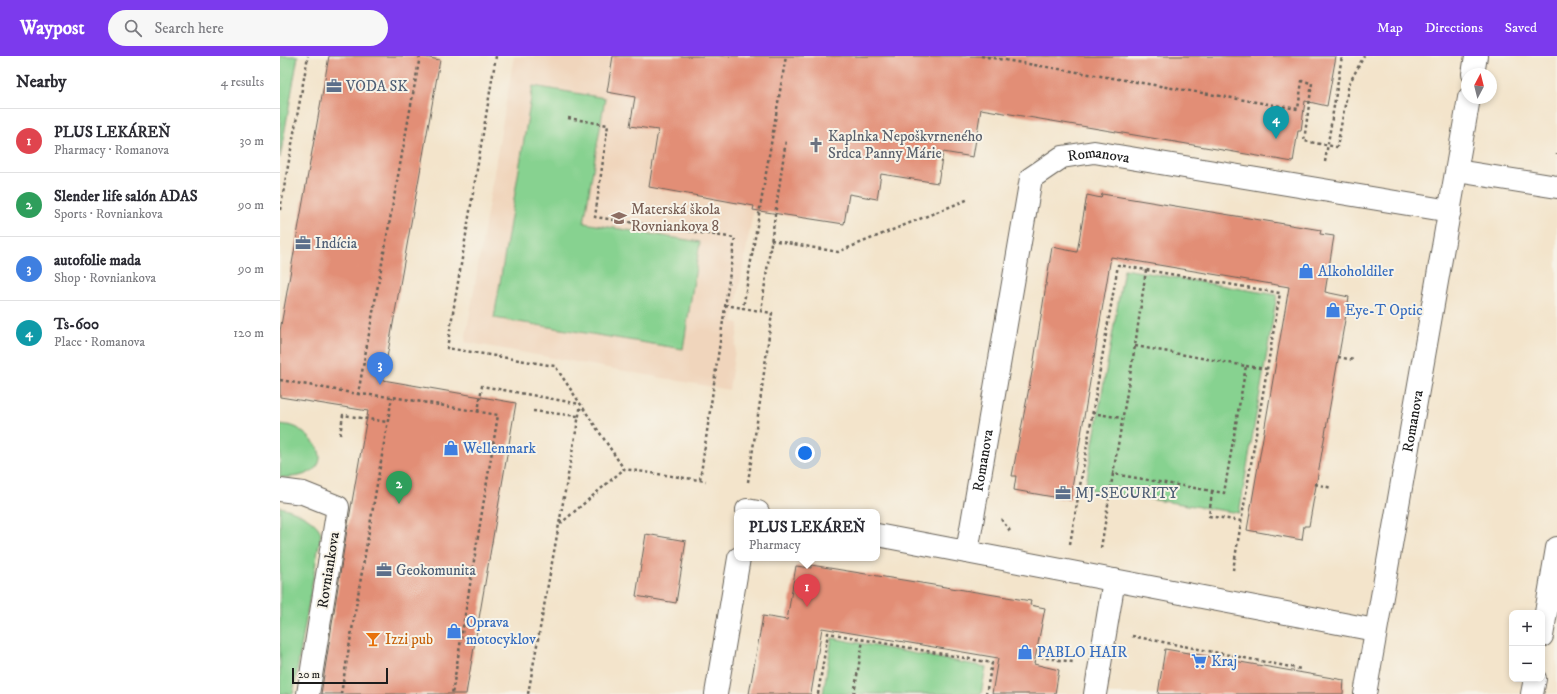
<!DOCTYPE html>
<html lang="en">
<head>
<meta charset="utf-8">
<style>
  :root { --surface:#fff; --page:#f7f7f7; --text:#2b2b33; --muted:#7c7c81; --line:#e1e1e2; --accent:#7c3aed }
  body { margin:0; font-family:"IM FELL DW Pica",serif; background:var(--page); color:var(--text) }
  .controls { position:absolute; right:12px; bottom:12px; display:grid; overflow:hidden; border-radius:8px; box-shadow:0 2px 6px #0003 }
  .controls button { width:36px; height:36px; display:grid; place-items:center; padding:0; border:0; border-bottom:1px solid var(--line); background:var(--surface); color:var(--text); font:20px sans-serif }
  .compass { position:absolute; left:1181px; top:12px; width:36px; height:36px; border-radius:50%; background:var(--surface); box-shadow:0 2px 6px #0003; rotate:7deg }
  .scale { position:absolute; left:12px; bottom:10px; width:96px; box-sizing:border-box; padding-left:4px; border:2px solid #1c1c1c; border-top:0; font-size:11px; line-height:14px; white-space:nowrap; color:#1c1c1c; -webkit-text-stroke:3px #f7f3e8; paint-order:stroke }
  .you { position:absolute; left:525px; top:397px; width:14px; height:14px; margin:-10px; border:3px solid #fff; border-radius:50%; background:#1a73e8; box-shadow:0 0 0 6px #1a73e833 }
  .badge { display:grid; place-items:center; width:26px; height:26px; border-radius:50%; background:var(--accent); color:#fff; font-size:13px; font-weight:700 }
  .pin { position:absolute; translate:-50% -33px; filter:drop-shadow(0 1px 2px #0008) }
  .pin::after { content:''; position:absolute; top:21px; width:14px; height:12px; background:inherit; clip-path:polygon(0 0,100% 0,50% 100%) }
  .popup { position:absolute; left:454px; top:453px; width:146px; height:52px; box-sizing:border-box; display:grid; place-content:center; border-radius:8px; background:var(--surface); filter:drop-shadow(0 1px 3px #0005); font-size:13px; white-space:nowrap; color:var(--muted) }
  .popup b { font-size:15px; color:var(--text) }
  .popup::after { content:''; position:absolute; left:50%; top:100%; margin-left:-8px; border:8px solid transparent; border-top-color:var(--surface) }
  .list { margin:0; padding:0; list-style:none }
  h2 { display:flex; justify-content:space-between; align-items:center; height:52px; margin:0; padding:0 16px; font-size:17px }
  h2 small { font-size:13px; font-weight:400; color:var(--muted) }
  .list li { display:grid; grid-template-columns:26px 1fr auto; gap:12px; align-items:center; box-sizing:border-box; height:64px; padding:0 16px; border-top:1px solid var(--line) }
  .list b { display:block; font-size:15px; white-space:nowrap }
  .list p { margin:0; font-size:13px; white-space:nowrap; color:var(--muted) }
  .list em { font-size:13px; font-style:normal; color:var(--muted) }
  .icon { flex:none; width:22px; height:22px; fill:none; stroke:currentColor; stroke-width:2; stroke-linecap:round; stroke-linejoin:round }
  .map { position:relative; flex:none; width:1277px; height:638px; overflow:hidden }
  header { display:flex; align-items:center; gap:24px; box-sizing:border-box; height:56px; padding:0 20px; background:var(--accent); color:#fff }
  header strong { font-size:19px }
  nav { display:flex; gap:22px; margin-inline-start:auto; font-size:14px }
  .search { width:280px; height:36px; background:var(--page); display:flex; align-items:center; gap:10px; box-sizing:border-box; padding:0 14px; border-radius:22px; color:var(--muted); font-size:15px }
  main { display:flex }
  aside { flex:1; background:var(--surface) }
  .map>svg:first-child { display:block }
  .built { fill:#f0d5bc }
  .green { fill:#87d290; stroke:#527756 }
  .building { fill:#e28e76 }
  .lines { fill:none; stroke-linecap:round; stroke-linejoin:round }
  .minor-casing { stroke:#676259; stroke-width:24 }
  .tertiary-casing { stroke:#676259; stroke-width:24 }
  .path { stroke:#676259; stroke-width:2.5; stroke-dasharray:3 3; stroke-linecap:butt }
  .minor { stroke:#fff; stroke-width:22 }
  .tertiary { stroke:#fff; stroke-width:22 }
  .labels { text-anchor:middle; stroke-width:4; stroke-linejoin:round; paint-order:stroke }
  .service-label { font-size:15px; fill:#4e5e75; stroke:#f7f3e8; text-anchor:start }
  .worship-label { font-size:15px; fill:#5b616d; stroke:#f7f3e8; text-anchor:start }
  .street-label { font-size:15px; fill:#1c1c1c; stroke:#f7f3e8 }
  .education-label { font-size:15px; fill:#785e54; stroke:#f7f3e8; text-anchor:start }
  .shop-label { font-size:15px; fill:#366cbe; stroke:#f7f3e8; text-anchor:start }
  .food-label { font-size:15px; fill:#c56008; stroke:#f7f3e8; text-anchor:start }
</style>
</head>
<body>
<header>
<strong>Waypost</strong>
<div class="search"><svg class="icon" aria-label="search" viewBox="0 0 24 24"><circle cx="10" cy="10" r="6"/><path d="M15 15l6 6"/></svg>Search here</div>
<nav><a>Map</a><a>Directions</a><a>Saved</a></nav>
</header>
<main>
<aside>
<h2>Nearby<small>4 results</small></h2>
<ul class="list">
<li><span class="badge" style="background:#e0444e">1</span><div><b>PLUS LEKÁREŇ</b><p>Pharmacy · Romanova</p></div><em>30 m</em></li>
<li><span class="badge" style="background:#2e9e5b">2</span><div><b>Slender life salón ADAS</b><p>Sports · Rovniankova</p></div><em>90 m</em></li>
<li><span class="badge" style="background:#3f7fe0">3</span><div><b>autofolie mada</b><p>Shop · Rovniankova</p></div><em>90 m</em></li>
<li><span class="badge" style="background:#0f9aa8">4</span><div><b>Ts-600</b><p>Place · Romanova</p></div><em>120 m</em></li>
</ul>
</aside>
<div class="map">
<svg width="1277" height="638" viewBox="0 0 1277 638">
  <rect width="100%" height="100%" fill="#f7f3e8"/>
  <filter id="ink" filterUnits="userSpaceOnUse"><feTurbulence type="fractalNoise" baseFrequency=".025" numOctaves="2"/><feDisplacementMap in="SourceGraphic" scale="8" xChannelSelector="R" yChannelSelector="G"/><feConvolveMatrix kernelMatrix="1 2 1 2 8 2 1 2 1" color-interpolation-filters="sRGB"/></filter>
  <filter id="wash" filterUnits="userSpaceOnUse"><feTurbulence type="fractalNoise" baseFrequency=".012" numOctaves="4" result="noise"/><feDisplacementMap in="SourceGraphic" scale="16" xChannelSelector="R" yChannelSelector="G"/><feGaussianBlur stdDeviation="0.9" result="paint"/><feColorMatrix in="noise" values="0 0 0 0 0 0 0 0 0 0 0 0 0 0 0 0 0 1.4 0 .05"/><feComposite in="paint" operator="in"/></filter>
  <g filter="url(#wash)">
    <rect width="100%" height="100%" fill="#f3e4cb"/>
    <polygon class="built" points="234,0 409,0 488,73 453,266 459,267 449,334 185,286"/>
    <g class="green">
      <polygon points="0,0 18,0 0,102"/>
      <polygon points="253,30 325,42 304,167 420,186 403,293 214,262"/>
      <polygon points="844,213 997,239 959,457 805,433"/>
      <path d="M0 368C5 369 11 369 15 371 19 372 22 376 25 378 46 394 46 414 19 420 12 421 7 422 0 421Z"/>
      <path d="M0 451C14 454 36 463 41 477L13 638H0Z"/>
      <polygon points="552,582 706,611 701,638 543,638"/>
    </g>
    <g id="blocks">
      <g class="building">
        <polygon points="49,0 139,0 160,4 103,324 236,347 186,638 41,638 66,480 88,355 0,341 0,275"/>
        <polygon points="333,0 1056,0 1047,50 1025,45 1021,75 1018,75 1013,106 701,53 693,101 663,96 658,127 601,118 597,143 569,138 564,168 473,154 474,150 369,131 378,74 350,70 355,41 327,36"/>
        <polygon points="822,138 1041,174 1040,178 1054,180 1045,236 1069,241 1029,470 1024,470 1022,484 967,474 1009,231 831,201 790,444 734,434 736,420 732,420 753,311 772,191 797,196 807,139 821,142"/>
        <polygon points="366,478 406,485 396,547 356,540"/>
        <polygon points="531,509 751,545 750,549 765,552 754,608 779,614 775,638 712,638 718,602 542,572 531,638 469,638 483,560 507,564 516,510 531,512"/>
        <polygon points="885,593 1064,624 1063,638 878,638"/>
      </g>
    </g>
  </g>
  <g filter="url(#ink)">
    <use href="#blocks" fill-opacity="0" stroke="#676259" stroke-width="1"/>
    <g class="lines">
      <defs>
        <g id="minor">
          <polyline points="1177,115 1277,131"/>
          <polyline points="0,434 23,437 58,451 28,638"/>
          <polyline points="467,456 467,454 478,456"/>
          <polyline points="597,479 1095,574"/>
          <path id="s1" d="M687 496 751 122 782 101 814 96 1170 155"/>
          <polyline points="1262,580 1277,492"/>
          <polyline points="436,638 459,502"/>
          <polyline points="815,638 834,524"/>
          <polyline points="1252,638 1255,623"/>
        </g>
        <g id="tertiary">
          <polyline points="1193,18 1196,0"/>
          <path id="s2" d="M1085 638 1189 42"/>
        </g>
      </defs>
      <use href="#minor" class="minor-casing"/>
      <use href="#tertiary" class="tertiary-casing"/>
      <g class="path">
        <polyline points="216,0 167,292 275,310 344,413 426,425"/>
        <polyline points="701,0 1018,53 1022,25 1032,27 1024,85 1057,91 1069,28 1084,0"/>
        <polyline points="288,62 328,69 315,161 455,182 420,424"/>
        <polyline points="1277,98 1277,99"/>
        <polyline points="1045,106 1062,0"/>
        <polyline points="0,154 28,0"/>
        <polyline points="491,184 558,196 689,143"/>
        <polyline points="445,249 463,252"/>
        <polyline points="481,255 506,84"/>
        <polyline points="855,290 966,310 944,437 833,418 855,290 866,214"/>
        <polyline points="1058,301 1074,304"/>
        <polyline points="966,310 987,313"/>
        <polyline points="0,324 78,338 140,0"/>
        <polyline points="78,338 112,341 218,359 172,638"/>
        <polyline points="253,355 298,360"/>
        <polyline points="198,356 202,330 300,348"/>
        <polyline points="812,357 842,362"/>
        <polyline points="60,379 63,359 107,366"/>
        <polyline points="468,426 481,339 492,257 463,252 506,0"/>
        <polyline points="1035,428 1052,432"/>
        <polyline points="932,436 929,460 961,465"/>
        <polyline points="721,463 730,475"/>
        <polyline points="280,468 344,413"/>
        <polyline points="790,488 838,209 1000,237 953,514"/>
        <polyline points="821,492 833,418"/>
        <polyline points="852,580 1021,613"/>
        <polyline points="760,601 793,606"/>
        <polyline points="61,638 112,341"/>
        <polyline points="248,638 301,348"/>
        <polyline points="538,638 548,577 712,607 706,638"/>
        <polyline points="574,638 583,584"/>
      </g>
      <use href="#minor" class="minor"/>
      <use href="#tertiary" class="tertiary"/>
    </g>
  </g>
  <defs>
    <symbol id="office-bare" viewBox="-9 -9 18 18"><path d="M-6-3h4V-5.5h4V-3h4V5H-6ZM-1-4.5V-3h2v-1.5ZM-6 0V1H6V0Z" fill="#5c6f8a" stroke="#f7f3e8" stroke-width="2.5" paint-order="stroke"/></symbol>
    <symbol id="church-bare" viewBox="-9 -9 18 18"><path d="M-1.2-6h2.4v3.5h3.3v2.4h-3.3V6h-2.4V-.1h-3.3v-2.4h3.3Z" fill="#6b7280" stroke="#f7f3e8" stroke-width="2.5" paint-order="stroke"/></symbol>
    <symbol id="school-bare" viewBox="-9 -9 18 18"><path d="M0-5L7-2L0 1L-7-2ZM-4 1L0 2.5L4 1V4Q0 6-4 4Z" fill="#8d6e63" stroke="#f7f3e8" stroke-width="2.5" paint-order="stroke"/></symbol>
    <symbol id="shop-bare" viewBox="-9 -9 18 18"><path d="M-5-2.5h2.3a2.7 3.5 0 0 1 5.4 0H5L5.5 6h-11ZM-1.5-2.5h3a1.5 2.3 0 0 0-3 0Z" fill="#3f7fe0" stroke="#f7f3e8" stroke-width="2.5" paint-order="stroke"/></symbol>
    <symbol id="bar-bare" viewBox="-9 -9 18 18"><path d="M-6-5H6L.8 .8V4.5H3.5V6h-7V4.5H-.8V.8Z" fill="#e8710a" stroke="#f7f3e8" stroke-width="2.5" paint-order="stroke"/></symbol>
    <symbol id="supermarket-bare" viewBox="-9 -9 18 18"><path d="M-6-5.5h2.5l.6 2H6L4.5 2H-2.5L-4.4-4H-6ZM-1.5 3.2a1.3 1.3 0 1 0 .1 0ZM3 3.2a1.3 1.3 0 1 0 .1 0Z" fill="#3f7fe0" stroke="#f7f3e8" stroke-width="2.5" paint-order="stroke"/></symbol>
  </defs>
  <g fill-rule="evenodd">
    <use href="#office-bare" x="43" y="19" width="22" height="22"/>
    <use href="#church-bare" x="525" y="78" width="22" height="22"/>
    <use href="#school-bare" x="328" y="151" width="22" height="22"/>
    <use href="#office-bare" x="12" y="176" width="22" height="22"/>
    <use href="#shop-bare" x="1015" y="204" width="22" height="22"/>
    <use href="#shop-bare" x="1042" y="243" width="22" height="22"/>
    <use href="#shop-bare" x="160" y="381" width="22" height="22"/>
    <use href="#office-bare" x="772" y="426" width="22" height="22"/>
    <use href="#office-bare" x="93" y="503" width="22" height="22"/>
    <use href="#shop-bare" x="163" y="564" width="22" height="22"/>
    <use href="#bar-bare" x="82" y="572" width="22" height="22"/>
    <use href="#shop-bare" x="734" y="585" width="22" height="22"/>
    <use href="#supermarket-bare" x="908" y="594" width="22" height="22"/>
  </g>
  <g class="labels">
    <g class="service-label">
      <text x="66" y="35">VODA SK</text>
      <text x="35" y="192">Indícia</text>
      <text x="795" y="442">MJ-SECURITY</text>
      <text x="116" y="519">Geokomunita</text>
    </g>
    <g class="worship-label">
      <text x="548" y="85">Kaplnka Nepoškvrneného<tspan x="548" dy="17">Srdca Panny Márie</tspan></text>
    </g>
    <g class="street-label">
      <text dy="5" stroke="none"><textPath href="#s1" startOffset="454">Romanova</textPath></text>
      <text dy="5" stroke="none"><textPath href="#s2" startOffset="277">Romanova</textPath></text>
      <text dy="5" stroke="none"><textPath href="#s1" startOffset="93">Romanova</textPath></text>
      <text transform="translate(48 514) rotate(-81)" y="5">Rovniankova</text>
    </g>
    <g class="education-label">
      <text x="351" y="158">Materská škola<tspan x="351" dy="17">Rovniankova 8</tspan></text>
    </g>
    <g class="shop-label">
      <text x="1038" y="220">Alkoholdiler</text>
      <text x="1065" y="259">Eye-T Optic</text>
      <text x="183" y="397">Wellenmark</text>
      <text x="186" y="571">Oprava<tspan x="186" dy="17">motocyklov</tspan></text>
      <text x="757" y="601">PABLO HAIR</text>
      <text x="931" y="610">Kraj</text>
    </g>
    <g class="food-label">
      <text x="105" y="588">Izzi pub</text>
    </g>
  </g>
</svg>
<div class="controls">
<button>+</button>
<button>−</button>
</div>
<svg class="compass" viewBox="-18 -18 36 36"><path d="M0-13l5 13h-10z" fill="#e53935"/><path d="M0 13l5-13h-10z" fill="#7c7c81"/></svg>
<div class="scale">20 m</div>
<div class="you"></div>
<div class="pin badge" style="left:527px;top:551px;background:#e0444e">1</div>
<div class="popup"><b>PLUS LEKÁREŇ</b>Pharmacy</div>
<div class="pin badge" style="left:119px;top:448px;background:#2e9e5b">2</div>
<div class="pin badge" style="left:100px;top:329px;background:#3f7fe0">3</div>
<div class="pin badge" style="left:996px;top:83px;background:#0f9aa8">4</div>
</div>
</main>
</body>
</html>
